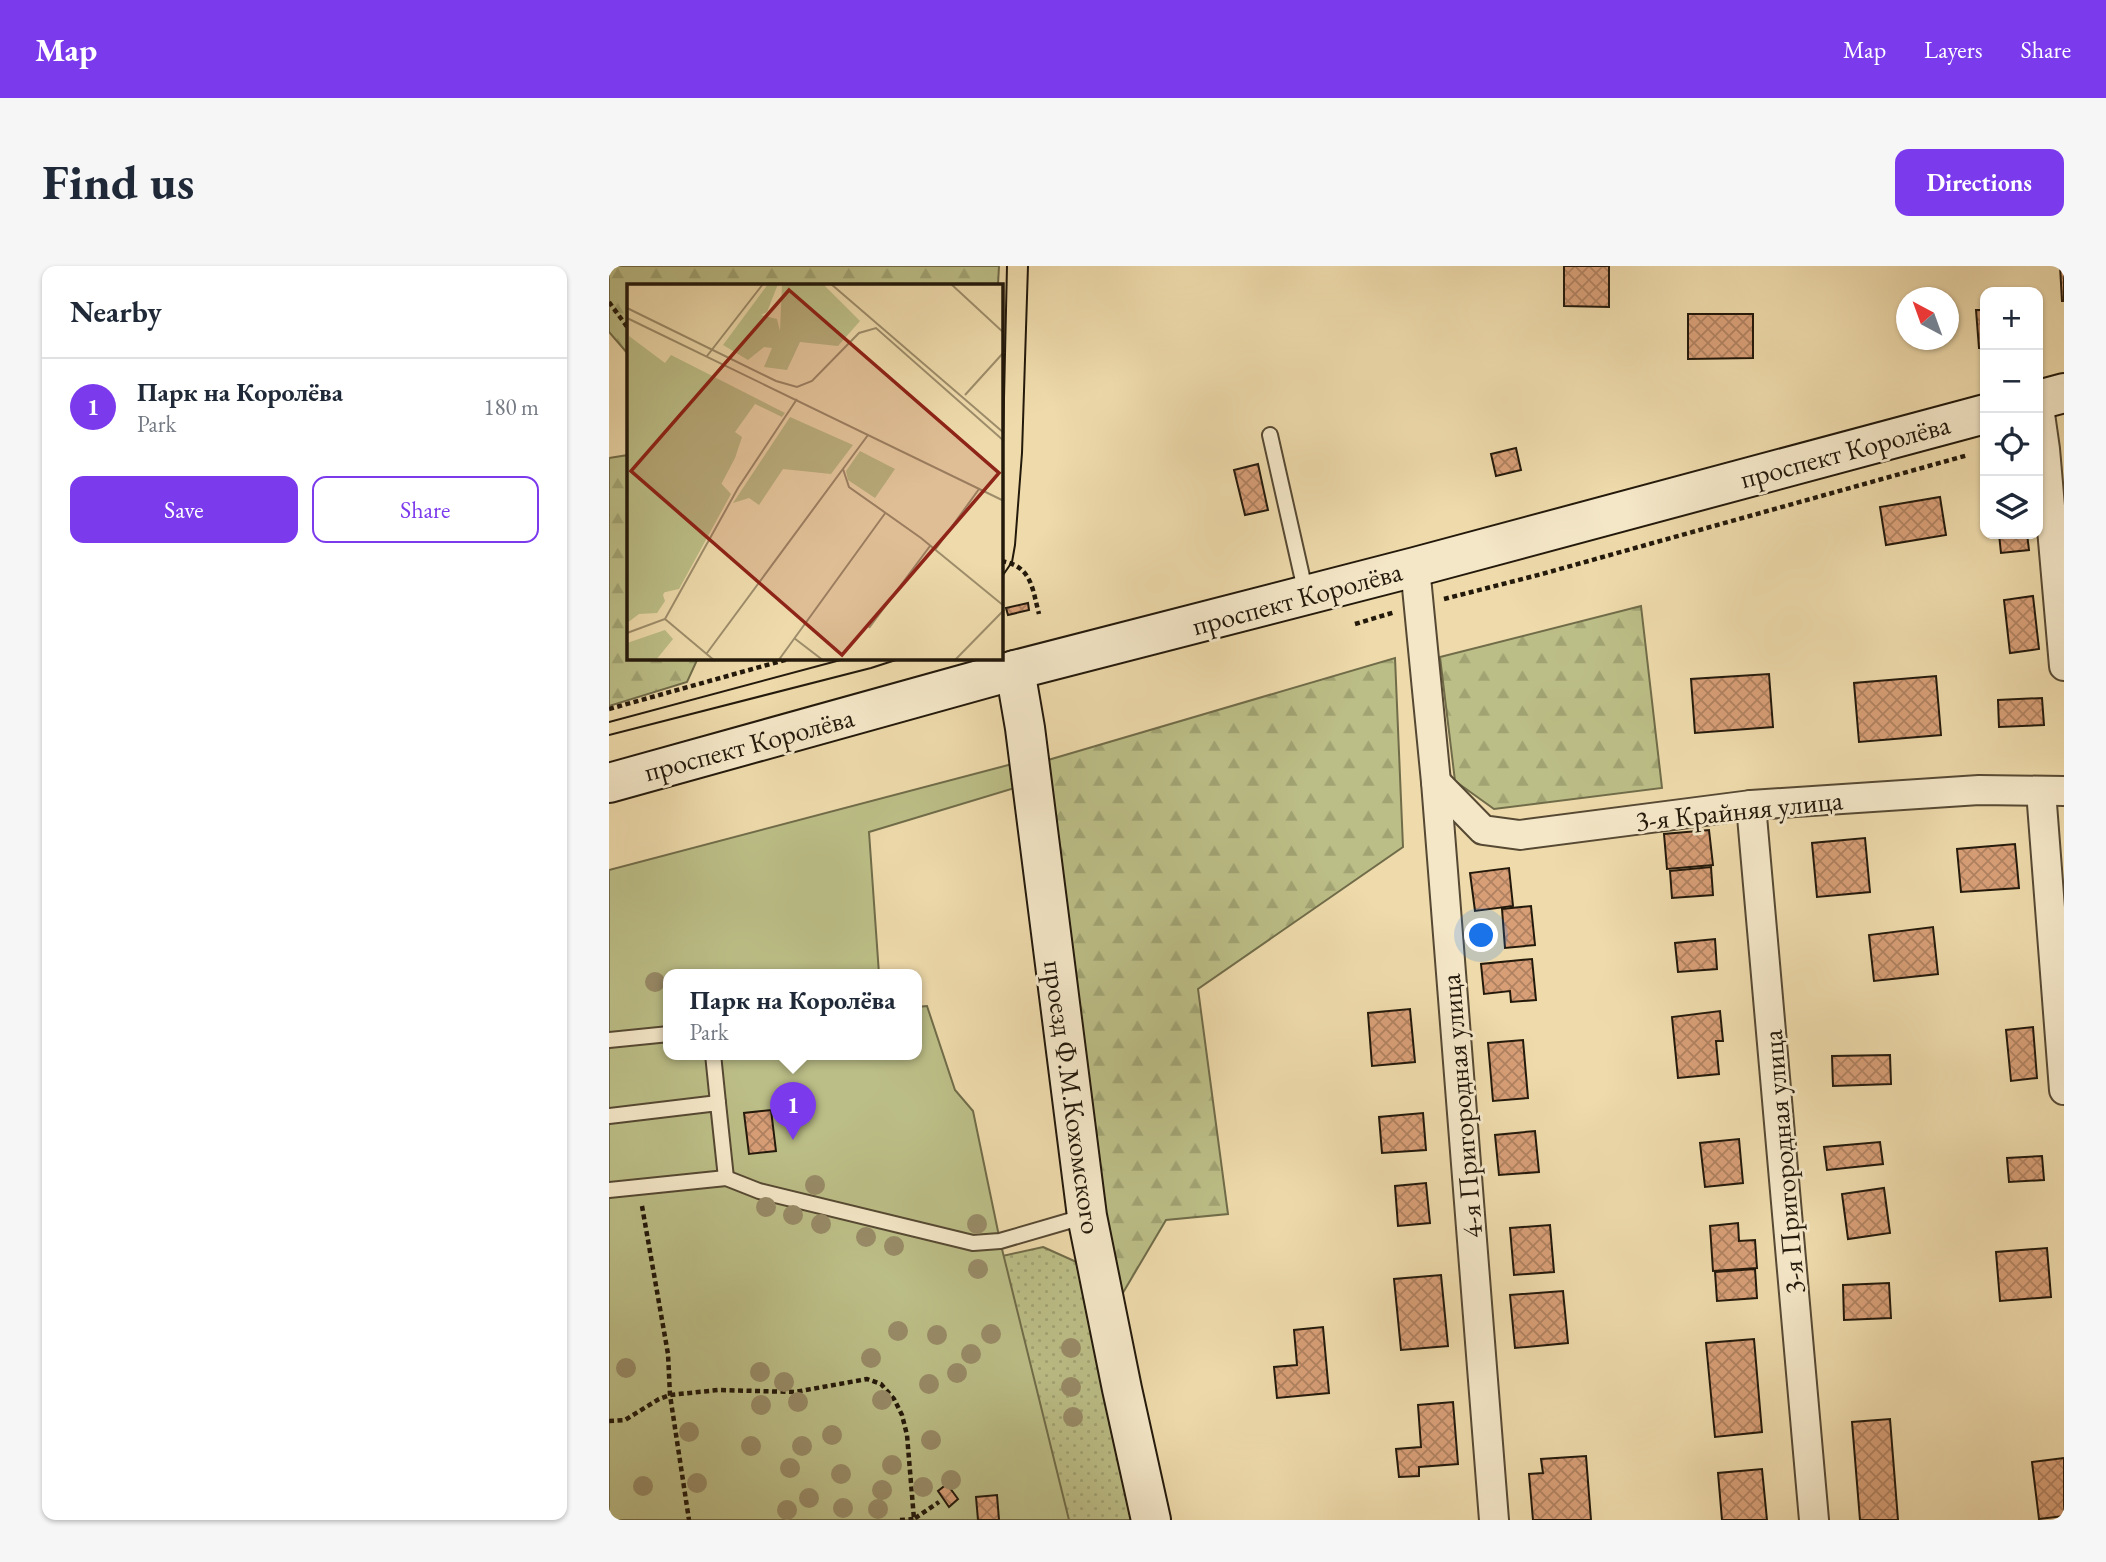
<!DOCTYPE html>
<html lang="en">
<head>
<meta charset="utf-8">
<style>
  :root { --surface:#fff; --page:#f6f6f7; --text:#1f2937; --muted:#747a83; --line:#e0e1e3; --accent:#7c3aed }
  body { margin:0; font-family:"EB Garamond",serif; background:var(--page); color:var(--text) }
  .controls { position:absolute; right:21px; top:21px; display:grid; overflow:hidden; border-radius:14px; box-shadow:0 2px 5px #0004 }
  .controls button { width:63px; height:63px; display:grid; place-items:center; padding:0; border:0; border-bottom:2px solid var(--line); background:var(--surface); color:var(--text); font:35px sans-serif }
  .compass { position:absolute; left:1287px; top:21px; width:63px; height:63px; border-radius:50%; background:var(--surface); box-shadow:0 2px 5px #0004; rotate:319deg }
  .you { position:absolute; left:873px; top:670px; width:24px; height:24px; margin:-18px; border:5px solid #fff; border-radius:50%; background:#1a73e8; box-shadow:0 0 0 10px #1a73e833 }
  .badge { display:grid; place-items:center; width:46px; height:46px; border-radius:50%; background:var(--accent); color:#fff; font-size:23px; font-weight:700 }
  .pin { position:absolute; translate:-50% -58px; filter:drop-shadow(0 2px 4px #0008) }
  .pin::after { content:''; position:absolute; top:37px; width:24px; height:21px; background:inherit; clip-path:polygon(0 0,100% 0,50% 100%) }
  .popup { position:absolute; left:54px; top:703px; width:259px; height:91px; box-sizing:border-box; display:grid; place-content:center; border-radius:14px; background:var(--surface); filter:drop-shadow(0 2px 5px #0005); font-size:23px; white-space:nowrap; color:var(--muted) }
  .popup b { font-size:26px; color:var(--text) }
  .popup::after { content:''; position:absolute; left:50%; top:100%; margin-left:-14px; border:14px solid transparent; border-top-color:var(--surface) }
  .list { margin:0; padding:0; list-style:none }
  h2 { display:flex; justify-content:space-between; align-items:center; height:91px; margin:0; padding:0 28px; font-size:30px }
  h2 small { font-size:23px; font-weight:400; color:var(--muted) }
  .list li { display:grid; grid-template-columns:46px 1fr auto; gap:21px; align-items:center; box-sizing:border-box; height:98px; padding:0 28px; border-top:2px solid var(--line) }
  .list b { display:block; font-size:26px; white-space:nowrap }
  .list p { margin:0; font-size:23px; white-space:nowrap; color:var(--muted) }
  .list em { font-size:23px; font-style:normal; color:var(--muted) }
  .actions { display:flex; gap:14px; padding:21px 28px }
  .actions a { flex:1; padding:16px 0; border:2px solid var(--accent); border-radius:14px; text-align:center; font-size:24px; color:var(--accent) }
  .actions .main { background:var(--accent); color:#fff }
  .icon { flex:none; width:38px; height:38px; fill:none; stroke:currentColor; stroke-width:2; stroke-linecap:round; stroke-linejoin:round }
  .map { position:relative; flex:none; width:1455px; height:1254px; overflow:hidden; border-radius:14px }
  header { display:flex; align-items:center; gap:42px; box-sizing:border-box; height:98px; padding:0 35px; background:var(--accent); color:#fff }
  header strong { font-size:33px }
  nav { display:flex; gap:38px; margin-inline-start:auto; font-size:24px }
  .intro { display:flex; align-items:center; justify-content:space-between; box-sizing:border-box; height:168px; padding:0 42px }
  h1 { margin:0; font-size:49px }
  .button { padding:18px 32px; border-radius:14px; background:var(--accent); color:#fff; font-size:24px; font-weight:700 }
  main { display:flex; gap:42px; padding:0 42px }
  aside { flex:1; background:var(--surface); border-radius:14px; box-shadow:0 2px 5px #0004 }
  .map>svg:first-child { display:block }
  .grass { fill:url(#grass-dots); stroke:#706c49; stroke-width:2 }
  .forest { fill:url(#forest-firs); stroke:#706c49; stroke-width:2 }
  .green { fill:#bcbe87; stroke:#706c49; stroke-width:2 }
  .building { fill:url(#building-cross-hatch); stroke:#23190b; stroke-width:2 }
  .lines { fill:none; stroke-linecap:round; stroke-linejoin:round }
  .lane-casing { stroke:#564933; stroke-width:18 }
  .street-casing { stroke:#564933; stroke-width:32 }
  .secondary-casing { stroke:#23190b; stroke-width:42 }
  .path { stroke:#23190b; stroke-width:4.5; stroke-dasharray:5 3.5; stroke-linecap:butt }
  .lane { stroke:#f4e7c8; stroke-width:14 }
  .street { stroke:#f4e7c8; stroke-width:28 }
  .secondary { stroke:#f4e7c8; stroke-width:38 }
  .tram { stroke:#23190b; stroke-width:2 }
  .tree { fill:#988b67 }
  .labels { text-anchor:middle; stroke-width:6; stroke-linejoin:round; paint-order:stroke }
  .street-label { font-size:28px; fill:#23190b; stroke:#f4e7c8 }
  .inset-road { fill:none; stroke:#9d8d6b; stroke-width:2 }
  .view { fill:#8f2418; fill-opacity:0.15; stroke:#8f2418; stroke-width:3.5 }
  .inset-edge { fill:none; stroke:#23190b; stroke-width:3.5 }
</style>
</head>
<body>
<header>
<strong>Map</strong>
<nav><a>Map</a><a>Layers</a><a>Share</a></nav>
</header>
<div class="intro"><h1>Find us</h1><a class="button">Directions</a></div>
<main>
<aside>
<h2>Nearby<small></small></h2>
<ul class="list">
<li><span class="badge">1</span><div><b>Парк на Королёва</b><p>Park</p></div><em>180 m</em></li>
</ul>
<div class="actions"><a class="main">Save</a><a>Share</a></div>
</aside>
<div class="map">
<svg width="1455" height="1254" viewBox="0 0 1455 1254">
  <defs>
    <pattern id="grass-dots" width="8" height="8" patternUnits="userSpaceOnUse" patternTransform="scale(1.75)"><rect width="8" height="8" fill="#bcbe87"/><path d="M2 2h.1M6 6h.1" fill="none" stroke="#a1a373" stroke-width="1.8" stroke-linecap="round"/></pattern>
    <pattern id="forest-firs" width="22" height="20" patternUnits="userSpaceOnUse" patternTransform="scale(1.75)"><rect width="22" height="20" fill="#bcbe87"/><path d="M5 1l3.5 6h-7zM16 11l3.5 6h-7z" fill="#a1a373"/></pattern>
    <pattern id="building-cross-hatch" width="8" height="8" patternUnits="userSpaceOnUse" patternTransform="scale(1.75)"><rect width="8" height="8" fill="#d89f77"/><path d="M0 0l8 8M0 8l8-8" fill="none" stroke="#af8160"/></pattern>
  </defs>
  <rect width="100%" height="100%" fill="#eedaab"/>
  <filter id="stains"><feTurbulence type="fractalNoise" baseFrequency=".00286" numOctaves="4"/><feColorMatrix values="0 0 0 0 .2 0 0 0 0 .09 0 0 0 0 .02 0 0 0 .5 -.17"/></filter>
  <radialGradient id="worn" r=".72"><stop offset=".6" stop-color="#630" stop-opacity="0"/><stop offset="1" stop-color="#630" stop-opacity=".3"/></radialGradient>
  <polygon class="grass" points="434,981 472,998 529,1254 325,1254 380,993"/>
  <g class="forest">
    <polygon points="0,0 390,0 389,19 19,19 19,88 0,66"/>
    <polygon points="19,189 19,392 89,392 78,416 0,440 0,192"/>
    <polygon points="1032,340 1053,522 885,543 846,515 831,391"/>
    <polygon points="786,392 794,581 589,723 619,948 557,954 512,1030 490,936 439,494"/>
  </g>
  <polygon class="green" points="407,497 409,521 260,566 270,708 60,708 60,788 308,788 308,741 318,740 346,824 364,845 391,975 460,1254 0,1254 0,604"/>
  <g class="building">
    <polygon points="955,0 1000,0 1000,41 955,40"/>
    <polygon points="1451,0 1455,0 1455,35 1453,35"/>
    <polygon points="1367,44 1376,44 1376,82 1370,82"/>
    <polygon points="1079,48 1144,48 1144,92 1079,93"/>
    <polygon points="907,182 912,204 887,210 882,188"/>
    <polygon points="649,198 659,244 636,249 625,204"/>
    <polygon points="1331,231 1337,269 1277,279 1271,241"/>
    <polygon points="1390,268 1418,268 1420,284 1392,287"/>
    <polygon points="1424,330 1430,383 1401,387 1395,334"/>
    <polygon points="419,337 420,344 399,349 397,342"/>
    <polygon points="1160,408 1164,461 1086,467 1082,413"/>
    <polygon points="1327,410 1332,469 1250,476 1245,417"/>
    <polygon points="1433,432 1435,459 1390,461 1389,434"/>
    <polygon points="1100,564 1104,599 1058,603 1055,568"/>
    <polygon points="1256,572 1261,626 1208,631 1203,577"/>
    <polygon points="1406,578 1410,622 1352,626 1348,583"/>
    <polygon points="1102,601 1104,629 1063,632 1061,605"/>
    <polygon points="900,602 904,640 866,645 861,607"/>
    <polygon points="922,640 926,679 896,682 893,643"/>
    <polygon points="1324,661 1329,708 1265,715 1260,669"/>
    <polygon points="1106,673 1108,703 1069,706 1066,677"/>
    <polygon points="923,693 927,734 902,736 901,725 875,728 872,698"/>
    <polygon points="801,743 806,796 763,800 759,747"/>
    <polygon points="1111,745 1114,775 1107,775 1110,808 1069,812 1063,751"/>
    <polygon points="1424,761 1428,812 1402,815 1397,764"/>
    <polygon points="914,774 919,832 884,835 879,777"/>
    <polygon points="1281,789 1282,818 1224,820 1223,790"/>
    <polygon points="162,844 167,885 140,888 135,847"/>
    <polygon points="814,847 817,884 773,887 770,851"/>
    <polygon points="926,865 930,906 890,909 886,869"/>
    <polygon points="1130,873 1134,917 1096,921 1091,877"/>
    <polygon points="1271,876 1274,898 1218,904 1215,881"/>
    <polygon points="1433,890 1435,914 1400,916 1398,892"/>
    <polygon points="817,917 821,957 789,960 786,920"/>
    <polygon points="1275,922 1281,967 1239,973 1233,928"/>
    <polygon points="1129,957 1130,975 1146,974 1148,1002 1104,1005 1101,960"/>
    <polygon points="941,959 945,1006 905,1009 901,962"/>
    <polygon points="1438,982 1442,1031 1391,1035 1387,986"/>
    <polygon points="1146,1003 1148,1032 1108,1035 1106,1006"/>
    <polygon points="832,1009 839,1080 792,1084 785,1013"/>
    <polygon points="1280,1017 1282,1052 1235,1054 1234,1019"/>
    <polygon points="954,1025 959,1077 906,1082 901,1029"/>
    <polygon points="714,1061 720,1127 668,1132 665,1101 688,1099 685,1064"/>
    <polygon points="1145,1073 1153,1166 1106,1171 1097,1077"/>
    <polygon points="844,1136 849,1198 810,1201 810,1210 790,1211 787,1183 812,1181 809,1139"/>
    <polygon points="1281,1153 1289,1254 1251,1254 1243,1156"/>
    <polygon points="977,1190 982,1254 924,1254 920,1208 934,1207 932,1193"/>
    <polygon points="1455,1192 1455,1250 1430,1253 1423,1196"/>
    <polygon points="1153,1203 1158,1254 1113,1254 1109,1207"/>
    <polygon points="338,1218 349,1233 340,1241 329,1225"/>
    <polygon points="388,1229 390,1254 369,1254 367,1231"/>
  </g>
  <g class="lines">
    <defs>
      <g id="lane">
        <polyline points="661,169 697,328"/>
        <polyline points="0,774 60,768"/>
        <polyline points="104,788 109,837"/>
        <polyline points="0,850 109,837 117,912"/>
        <polyline points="0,924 117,912 150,925 364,977 391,975 477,950"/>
      </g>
      <g id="street">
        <polyline points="1429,134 1436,183 1455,400"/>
        <polyline points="806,301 827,516 885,1254"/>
        <polyline points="827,516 874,564 911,569 1142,539 1370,524 1455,525"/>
        <polyline points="1432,525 1455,824"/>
        <polyline points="1142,539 1205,1254"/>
      </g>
      <g id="secondary">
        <polyline points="1429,134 1455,127"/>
        <polyline points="406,404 416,462 478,950 513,1123 542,1254"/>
        <polyline points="0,517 406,404 806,301 1376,148"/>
      </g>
    </defs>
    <use href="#lane" class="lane-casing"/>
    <use href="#street" class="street-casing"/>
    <use href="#secondary" class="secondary-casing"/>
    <g class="path">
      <polyline points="0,36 19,62"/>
      <path d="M392 295C423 300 423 322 430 348"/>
      <polyline points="835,333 933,308 1359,189"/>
      <polyline points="746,358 786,346"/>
      <polyline points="0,443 183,392"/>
      <polyline points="33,940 59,1088 61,1129 80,1254"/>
      <polyline points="0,1155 16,1154 50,1133 61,1129 109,1124 186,1126 258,1113 272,1118 285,1133 293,1149 298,1169 305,1253 330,1236"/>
      <polyline points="291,1254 305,1253"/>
    </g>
    <use href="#lane" class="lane"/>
    <use href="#street" class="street"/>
    <use href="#secondary" class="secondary"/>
    <g class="tram">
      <polyline points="392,265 398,0"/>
      <polyline points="392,312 403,296 406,279 413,187 419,0"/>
      <polyline points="0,456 239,392"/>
      <polyline points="0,469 262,402 293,392"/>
    </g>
  </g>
  <g class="tree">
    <circle cx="46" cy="716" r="10"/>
    <circle cx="206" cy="919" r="10"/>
    <circle cx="157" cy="941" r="10"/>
    <circle cx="184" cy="949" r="10"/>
    <circle cx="212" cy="958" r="10"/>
    <circle cx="368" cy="958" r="10"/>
    <circle cx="257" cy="971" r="10"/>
    <circle cx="285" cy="980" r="10"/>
    <circle cx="369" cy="1003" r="10"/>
    <circle cx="289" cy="1065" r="10"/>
    <circle cx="382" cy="1068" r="10"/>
    <circle cx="328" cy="1069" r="10"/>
    <circle cx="462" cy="1082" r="10"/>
    <circle cx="362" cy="1088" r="10"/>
    <circle cx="262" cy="1092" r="10"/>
    <circle cx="17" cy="1102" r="10"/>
    <circle cx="151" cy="1106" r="10"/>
    <circle cx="348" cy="1107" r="10"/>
    <circle cx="175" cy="1116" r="10"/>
    <circle cx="320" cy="1118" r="10"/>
    <circle cx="462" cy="1121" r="10"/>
    <circle cx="273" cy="1134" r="10"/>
    <circle cx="189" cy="1136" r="10"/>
    <circle cx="152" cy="1139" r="10"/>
    <circle cx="464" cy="1151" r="10"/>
    <circle cx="80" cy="1166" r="10"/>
    <circle cx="223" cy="1169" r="10"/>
    <circle cx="322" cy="1174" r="10"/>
    <circle cx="142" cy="1180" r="10"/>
    <circle cx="193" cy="1180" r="10"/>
    <circle cx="283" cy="1199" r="10"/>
    <circle cx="181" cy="1202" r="10"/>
    <circle cx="232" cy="1208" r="10"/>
    <circle cx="342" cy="1214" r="10"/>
    <circle cx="88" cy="1217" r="10"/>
    <circle cx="34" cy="1220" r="10"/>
    <circle cx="314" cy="1221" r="10"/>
    <circle cx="273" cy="1224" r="10"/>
    <circle cx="200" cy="1232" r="10"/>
    <circle cx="234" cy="1242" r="10"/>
    <circle cx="269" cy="1243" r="10"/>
    <circle cx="178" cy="1244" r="10"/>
  </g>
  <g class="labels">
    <g class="street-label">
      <text transform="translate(1236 185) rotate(-15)" y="10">проспект Королёва</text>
      <text transform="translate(688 332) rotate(-15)" y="10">проспект Королёва</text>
      <text transform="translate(140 478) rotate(-15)" y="10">проспект Королёва</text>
      <text transform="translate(1130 544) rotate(-6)" y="10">3-я Крайняя улица</text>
      <text transform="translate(464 831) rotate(82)" y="10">проезд Ф.М.Кохомского</text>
      <text transform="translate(852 840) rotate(-95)" y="10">4-я Пригородная улица</text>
      <text transform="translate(1174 896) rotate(-95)" y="10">3-я Пригородная улица</text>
    </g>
  </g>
  <g transform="translate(18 18)">
    <rect width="376" height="376" fill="#eedaab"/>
    <path d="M92 197 104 210 52 305 34 309Z" fill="#bcbe87"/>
    <path d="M141 0H151L140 28 134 31 150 35 153 47 155 0H196L233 37 211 62 173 58 160 86 137 83 145 64 137 63 121 76 96 61ZM163 133 226 161 204 190 156 185 132 221 122 214 106 219ZM233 167 268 185 248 214 221 196 219 187ZM38 346 46 355 29 376H0V359Z" fill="#bcbe87"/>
    <path d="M2 52 38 79 44 71 158 129 155 133 128 120 108 148 115 153 108 174 36 311 38 317 30 329 12 330 0 339Z" fill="#bcbe87"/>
    <path class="inset-road" d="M204 0 377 149M324 0 377 49M0 24 149 97 170 103 185 97 232 49 249 44 377 157M0 34 377 217M80 72 136 0M338 111 377 68M216 185 222 203 294 254 377 322M308 266 352 205M38 335 88 377M242 344 303 262M0 349 38 335 111 204 170 115M167 354 197 377M80 369 241 151M151 377 259 228M327 377 377 326"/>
    <path class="view" d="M162 6 372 189 215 371 4 187Z"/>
    <rect width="376" height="376" class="inset-edge"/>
  </g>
  <rect width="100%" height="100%" filter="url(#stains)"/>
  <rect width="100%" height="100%" fill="url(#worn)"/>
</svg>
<div class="controls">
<button>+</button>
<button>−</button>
<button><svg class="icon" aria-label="locate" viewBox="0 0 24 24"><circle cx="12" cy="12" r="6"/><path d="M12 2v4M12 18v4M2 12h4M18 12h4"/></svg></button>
<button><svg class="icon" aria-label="layers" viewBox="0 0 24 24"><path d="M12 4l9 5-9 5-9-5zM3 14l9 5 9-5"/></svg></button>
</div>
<svg class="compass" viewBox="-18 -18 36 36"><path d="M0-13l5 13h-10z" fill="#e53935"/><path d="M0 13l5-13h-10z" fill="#747a83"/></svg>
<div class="you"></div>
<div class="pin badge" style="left:184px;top:874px">1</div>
<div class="popup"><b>Парк на Королёва</b>Park</div>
</div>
</main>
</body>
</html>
